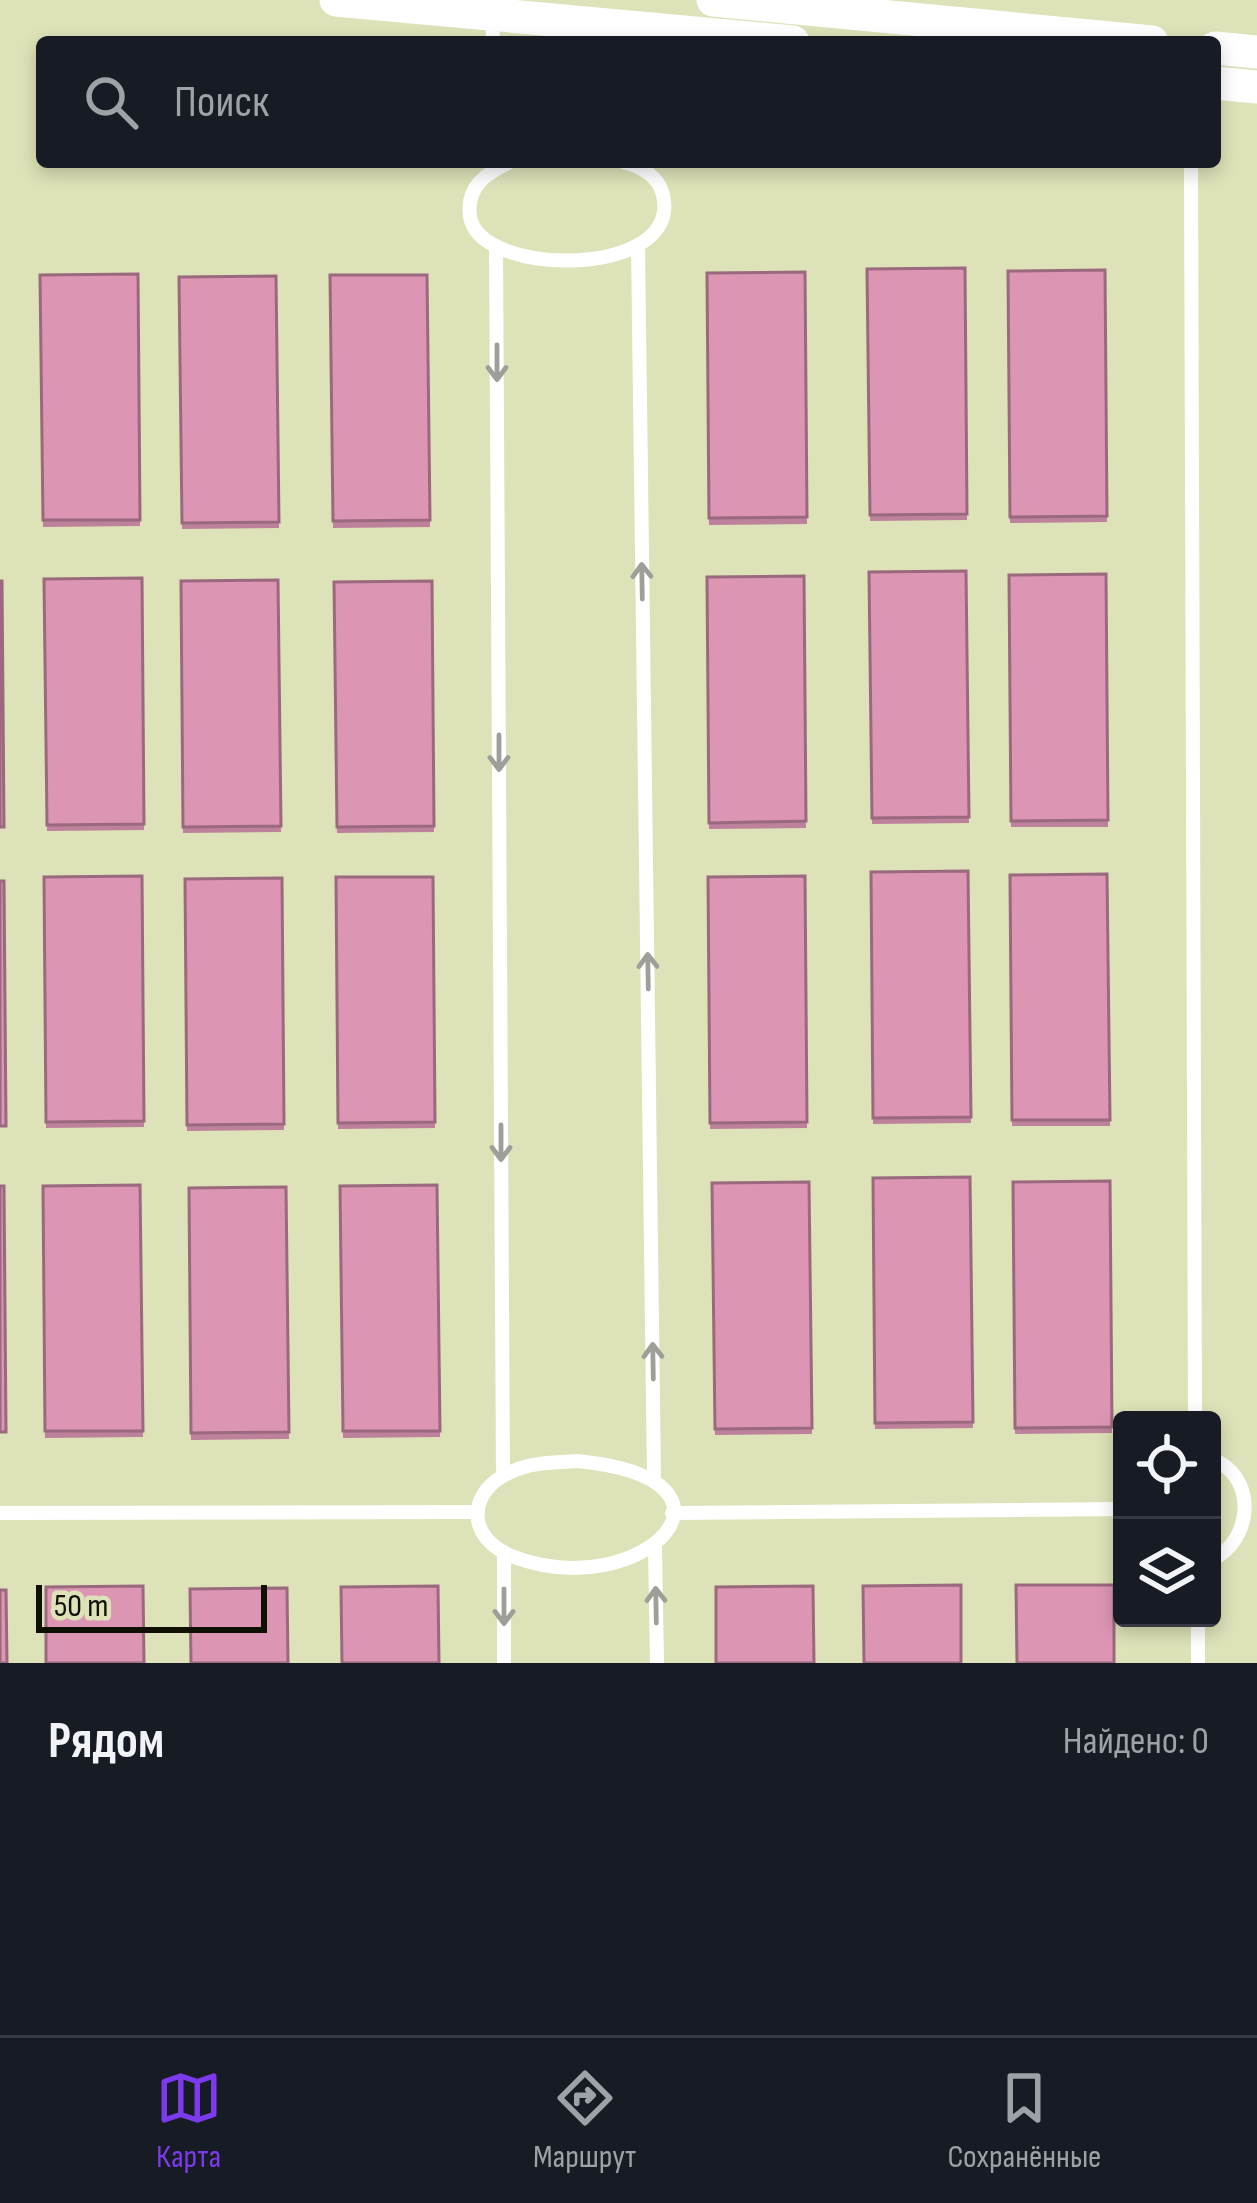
<!DOCTYPE html>
<html lang="ru">
<head>
<meta charset="utf-8">
<style>
  :root { --surface:#171b24; --page:#242831; --text:#f1f3f6; --muted:#9ea1a6; --line:#363941; --accent:#7c3aed }
  body { margin:0; font-family:"Sofia Sans Condensed",sans-serif; background:var(--page); color:var(--text) }
  .controls { position:absolute; right:36px; bottom:36px; display:grid; overflow:hidden; border-radius:12px; box-shadow:0 6px 18px #0003 }
  .controls button { width:108px; height:108px; display:grid; place-items:center; padding:0; border:0; border-bottom:3px solid var(--line); background:var(--surface); color:var(--text); font:60px sans-serif }
  .scale { position:absolute; left:36px; bottom:30px; width:231px; box-sizing:border-box; padding-left:12px; border:6px solid #0f1003; border-top:0; font-size:33px; line-height:42px; white-space:nowrap; color:#0f1003; -webkit-text-stroke:9px #dee2b8; paint-order:stroke }
  .list { margin:0; padding:0; list-style:none }
  h2 { display:flex; justify-content:space-between; align-items:center; height:156px; margin:0; padding:0 48px; font-size:51px }
  h2 small { font-size:39px; font-weight:400; color:var(--muted) }
  .icon { flex:none; width:66px; height:66px; fill:none; stroke:currentColor; stroke-width:2; stroke-linecap:round; stroke-linejoin:round }
  .map { position:relative; flex:none; width:1257px; height:1663px; overflow:hidden }
  .search { position:absolute; background:var(--surface); box-shadow:0 6px 18px #0003; left:36px; right:36px; top:36px; height:132px; display:flex; align-items:center; gap:30px; box-sizing:border-box; padding:0 42px; border-radius:12px; color:var(--muted); font-size:45px }
  .sheet { height:372px; background:var(--surface) }
  nav { display:flex; justify-content:space-around; align-items:center; box-sizing:border-box; height:168px; border-top:3px solid var(--line); background:var(--surface); font-size:33px; color:var(--muted) }
  nav a { display:grid; justify-items:center; gap:6px }
  nav .on { color:var(--accent) }
  .map>svg:first-child { display:block }
  .lines { fill:none; stroke-linecap:round; stroke-linejoin:round }
  .service { stroke:#fff; stroke-width:14 }
  .tertiary { stroke:#fff; stroke-width:33 }
  .wall { fill:#bd819b }
  .building { fill:#dc96b4; stroke:#9a697e; stroke-width:3 }
  .oneway { stroke:#9f9f9a }
</style>
</head>
<body>
<div class="map">
<svg width="1257" height="1663" viewBox="0 0 1257 1663">
  <rect width="100%" height="100%" fill="#dee2b8"/>
  <g class="lines">
    <g class="service">
      <polyline points="492,16 493,42"/>
      <path d="M510 162C486 173 466 187 470 216 478 278 683 279 663 195 659 176 640 166 623 162"/>
      <polyline points="1191,162 1195,1420"/>
      <polyline points="638,245 654,1478"/>
      <polyline points="496,246 503,1476"/>
      <path d="M1212 1459C1257 1476 1254 1539 1212 1560"/>
      <path d="M577 1461C766 1479 643 1605 514 1557 466 1539 465 1491 513 1471 532 1462 556 1463 577 1461Z"/>
      <polyline points="0,1513 478,1512"/>
      <polyline points="672,1513 1122,1509"/>
      <polyline points="655,1547 657,1663"/>
      <polyline points="504,1552 504,1663"/>
      <polyline points="1198,1618 1198,1663"/>
    </g>
    <g class="tertiary">
      <polyline points="336,0 793,42"/>
      <polyline points="713,0 1152,42"/>
      <polyline points="1215,48 1257,52"/>
      <polyline points="1215,83 1257,87"/>
    </g>
  </g>
  <g class="wall">
    <polygon points="965,268 967,520 870,521 867,269"/>
    <polygon points="1105,270 1107,522 1010,523 1008,271"/>
    <polygon points="805,272 807,524 709,525 707,273"/>
    <polygon points="138,274 140,526 43,527 40,275"/>
    <polygon points="330,275 427,275 430,527 333,528"/>
    <polygon points="276,276 279,528 182,529 179,277"/>
    <polygon points="966,571 969,823 872,824 869,572"/>
    <polygon points="1106,574 1108,827 1011,827 1009,575"/>
    <polygon points="804,576 806,828 709,829 707,577"/>
    <polygon points="142,578 144,830 47,831 44,579"/>
    <polygon points="278,580 281,832 183,833 181,581"/>
    <polygon points="432,581 434,832 337,833 334,582"/>
    <polygon points="968,871 971,1123 873,1124 871,872"/>
    <polygon points="1107,874 1110,1126 1012,1126 1010,875"/>
    <polygon points="142,876 144,1127 46,1128 44,877"/>
    <polygon points="805,876 807,1128 710,1129 708,877"/>
    <polygon points="336,877 433,877 435,1128 338,1129"/>
    <polygon points="282,878 284,1130 187,1131 185,879"/>
    <polygon points="970,1177 973,1428 875,1429 873,1178"/>
    <polygon points="1110,1181 1112,1433 1015,1434 1013,1182"/>
    <polygon points="809,1182 812,1434 715,1435 712,1183"/>
    <polygon points="140,1185 143,1437 45,1438 43,1186"/>
    <polygon points="437,1185 440,1437 343,1438 340,1186"/>
    <polygon points="286,1187 289,1439 191,1440 189,1188"/>
  </g>
  <g class="building">
    <polygon points="965,268 967,514 870,515 867,269"/>
    <polygon points="1105,270 1107,516 1010,517 1008,271"/>
    <polygon points="805,272 807,517 709,518 707,273"/>
    <polygon points="138,274 140,520 43,520 40,275"/>
    <polygon points="330,275 427,275 430,520 333,521"/>
    <polygon points="276,276 279,522 182,523 179,277"/>
    <polygon points="966,571 969,817 872,818 869,572"/>
    <polygon points="1106,574 1108,820 1011,821 1009,575"/>
    <polygon points="804,576 806,821 709,823 707,577"/>
    <polygon points="142,578 144,824 47,825 44,579"/>
    <polygon points="278,580 281,826 183,827 181,581"/>
    <polygon points="0,581 2,581 4,827 0,827"/>
    <polygon points="432,581 434,826 337,827 334,582"/>
    <polygon points="968,871 971,1117 873,1118 871,872"/>
    <polygon points="1107,874 1110,1120 1012,1120 1010,875"/>
    <polygon points="142,876 144,1121 46,1122 44,877"/>
    <polygon points="805,876 807,1122 710,1123 708,877"/>
    <polygon points="336,877 433,877 435,1122 338,1123"/>
    <polygon points="282,878 284,1124 187,1125 185,879"/>
    <polygon points="0,881 4,881 6,1126 0,1126"/>
    <polygon points="970,1177 973,1422 875,1423 873,1178"/>
    <polygon points="1110,1181 1112,1427 1015,1428 1013,1182"/>
    <polygon points="809,1182 812,1428 715,1429 712,1183"/>
    <polygon points="140,1185 143,1431 45,1431 43,1186"/>
    <polygon points="437,1185 440,1431 343,1431 340,1186"/>
    <polygon points="0,1186 4,1186 6,1432 0,1432"/>
    <polygon points="286,1187 289,1432 191,1433 189,1188"/>
    <polygon points="961,1585 961,1663 864,1663 863,1586"/>
    <polygon points="1016,1585 1114,1585 1114,1663 1017,1663"/>
    <polygon points="143,1586 144,1663 46,1663 46,1587"/>
    <polygon points="438,1586 439,1663 342,1663 341,1587"/>
    <polygon points="813,1586 814,1663 716,1663 716,1587"/>
    <polygon points="287,1588 288,1663 191,1663 190,1589"/>
    <polygon points="0,1590 6,1590 7,1663 0,1663"/>
  </g>
  <defs><path id="oneway-shaft" d="M-6 0H5M1.5-3L5.5 0L1.5 3" fill="none" stroke-width="1.6" stroke-linecap="round" stroke-linejoin="round" transform="scale(3)"/></defs>
  <g class="oneway">
    <use href="#oneway-shaft" transform="translate(497 363) rotate(90)"/>
    <use href="#oneway-shaft" transform="translate(642 581) rotate(-91)"/>
    <use href="#oneway-shaft" transform="translate(499 753) rotate(90)"/>
    <use href="#oneway-shaft" transform="translate(648 971) rotate(-91)"/>
    <use href="#oneway-shaft" transform="translate(501 1143) rotate(90)"/>
    <use href="#oneway-shaft" transform="translate(653 1361) rotate(-91)"/>
    <use href="#oneway-shaft" transform="translate(656 1605) rotate(-91)"/>
    <use href="#oneway-shaft" transform="translate(504 1607) rotate(90)"/>
  </g>
</svg>
<div class="controls">
<button><svg class="icon" aria-label="locate" viewBox="0 0 24 24"><circle cx="12" cy="12" r="6"/><path d="M12 2v4M12 18v4M2 12h4M18 12h4"/></svg></button>
<button><svg class="icon" aria-label="layers" viewBox="0 0 24 24"><path d="M12 4l9 5-9 5-9-5zM3 14l9 5 9-5"/></svg></button>
</div>
<div class="scale">50 m</div>
<div class="search"><svg class="icon" aria-label="search" viewBox="0 0 24 24"><circle cx="10" cy="10" r="6"/><path d="M15 15l6 6"/></svg>Поиск</div>
</div>
<section class="sheet">
<h2>Рядом<small>Найдено: 0</small></h2>
<ul class="list">
</ul>
</section>
<nav>
<a class="on"><svg class="icon" aria-label="map" viewBox="0 0 24 24"><path d="M3 6l6-2 6 2 6-2v14l-6 2-6-2-6 2zM9 4v14M15 6v14"/></svg>Карта</a>
<a><svg class="icon" aria-label="directions" viewBox="0 0 24 24"><path d="M12 3l9 9-9 9-9-9zM9 14v-3h6M13 9l2 2-2 2"/></svg>Маршрут</a>
<a><svg class="icon" aria-label="saved" viewBox="0 0 24 24"><path d="M7 4h10v16l-5-4-5 4z"/></svg>Сохранённые</a>
</nav>
</body>
</html>
